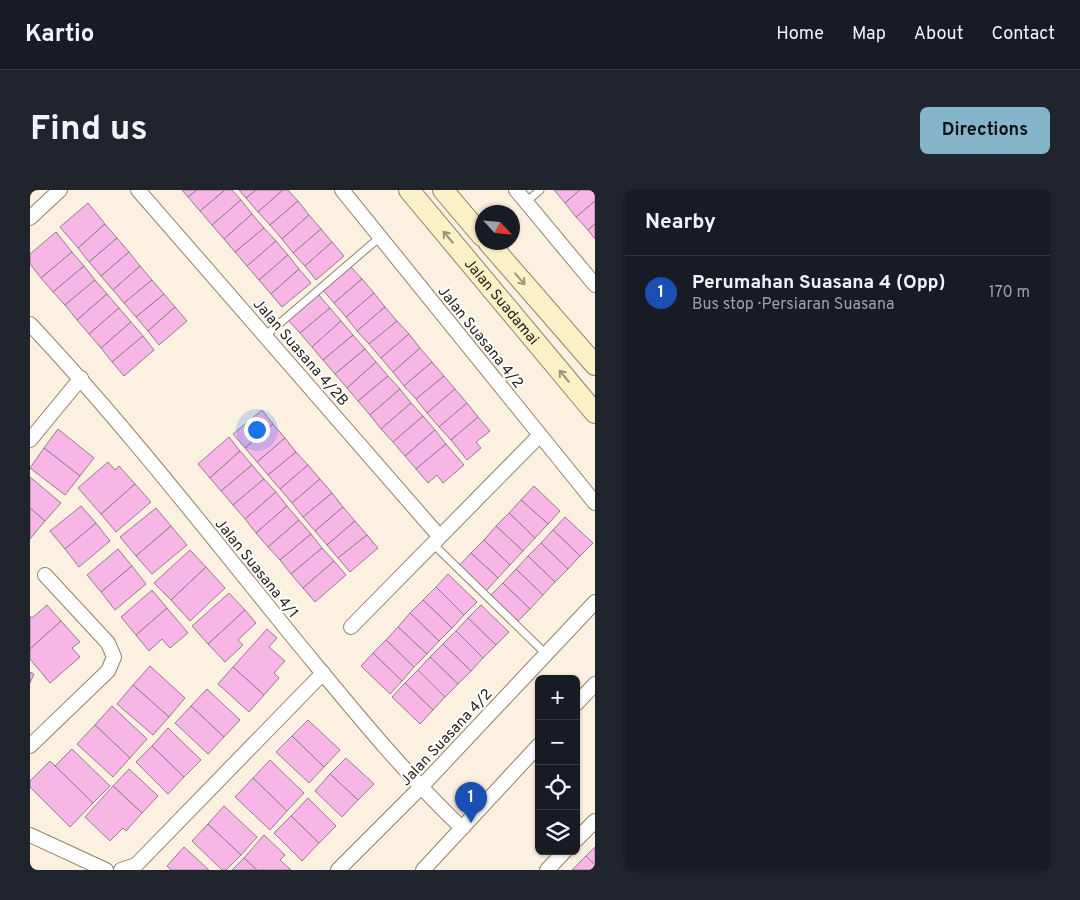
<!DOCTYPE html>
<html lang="en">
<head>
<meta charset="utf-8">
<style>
  :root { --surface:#171b24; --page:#20242c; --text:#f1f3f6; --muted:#9ea1a6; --line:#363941; --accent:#85b5cb }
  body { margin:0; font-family:Overpass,sans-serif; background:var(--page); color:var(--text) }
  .controls { position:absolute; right:15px; bottom:15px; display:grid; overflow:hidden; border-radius:8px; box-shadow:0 1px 4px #0004 }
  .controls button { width:45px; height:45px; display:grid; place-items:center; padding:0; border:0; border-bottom:1px solid var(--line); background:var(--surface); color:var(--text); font:25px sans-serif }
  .compass { position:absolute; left:445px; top:15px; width:45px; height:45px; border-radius:50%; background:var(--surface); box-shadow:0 1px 4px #0004; rotate:116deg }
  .you { position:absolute; left:226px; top:239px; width:18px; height:18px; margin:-12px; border:4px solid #fff; border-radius:50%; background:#1a73e8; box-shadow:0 0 0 8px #1a73e833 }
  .badge { display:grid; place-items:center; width:32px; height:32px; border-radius:50%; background:var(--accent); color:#fff; font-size:16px; font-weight:700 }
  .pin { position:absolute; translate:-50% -41px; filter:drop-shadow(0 1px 2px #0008) }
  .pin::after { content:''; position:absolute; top:26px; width:18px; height:15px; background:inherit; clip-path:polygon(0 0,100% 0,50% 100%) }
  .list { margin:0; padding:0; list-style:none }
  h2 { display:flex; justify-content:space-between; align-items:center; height:65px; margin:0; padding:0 20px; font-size:21px }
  h2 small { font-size:16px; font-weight:400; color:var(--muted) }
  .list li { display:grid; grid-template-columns:32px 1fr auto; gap:15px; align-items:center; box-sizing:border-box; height:75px; padding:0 20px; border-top:1px solid var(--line) }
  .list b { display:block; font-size:19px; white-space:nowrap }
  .list p { margin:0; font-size:16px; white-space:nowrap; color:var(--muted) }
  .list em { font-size:16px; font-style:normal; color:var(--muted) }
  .icon { flex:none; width:28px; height:28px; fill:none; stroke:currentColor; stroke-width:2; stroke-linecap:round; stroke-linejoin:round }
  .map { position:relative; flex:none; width:565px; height:680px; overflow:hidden; border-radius:8px }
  header { display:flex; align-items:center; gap:30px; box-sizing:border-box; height:70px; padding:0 25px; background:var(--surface); border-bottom:1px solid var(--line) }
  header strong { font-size:24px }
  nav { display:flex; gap:28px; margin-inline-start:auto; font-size:18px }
  .intro { display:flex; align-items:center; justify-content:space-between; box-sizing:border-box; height:120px; padding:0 30px }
  h1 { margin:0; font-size:35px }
  .button { padding:12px 22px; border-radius:8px; background:var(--accent); color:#111; font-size:18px; font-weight:700 }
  main { display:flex; gap:30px; padding:0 30px }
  aside { flex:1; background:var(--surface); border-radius:8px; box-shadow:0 1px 4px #0004 }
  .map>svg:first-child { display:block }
  .building { fill:#f8b6e7; stroke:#957b8e }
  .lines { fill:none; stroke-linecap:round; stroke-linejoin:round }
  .service-casing { stroke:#928167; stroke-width:9 }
  .minor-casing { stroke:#928167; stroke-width:16 }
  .secondary-casing { stroke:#928167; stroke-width:22 }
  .service { stroke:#fff; stroke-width:7 }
  .minor { stroke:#fff; stroke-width:14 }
  .secondary { stroke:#fbf1c6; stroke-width:20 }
  .oneway { stroke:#9d9478 }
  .labels { text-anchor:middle; stroke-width:4; stroke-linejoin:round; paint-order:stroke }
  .street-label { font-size:15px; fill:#2a2319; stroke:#fff }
</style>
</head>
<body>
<header>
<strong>Kartio</strong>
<nav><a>Home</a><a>Map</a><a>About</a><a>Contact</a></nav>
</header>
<div class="intro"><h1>Find us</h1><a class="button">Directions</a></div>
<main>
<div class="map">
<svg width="565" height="680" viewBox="0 0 565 680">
  <rect width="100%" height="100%" fill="#fcf1e0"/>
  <g class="building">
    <polygon points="152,0 167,0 158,7"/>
    <polygon points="167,0 195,0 170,21 158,7"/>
    <polygon points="195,0 202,0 211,10 182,35 170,21"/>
    <polygon points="209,0 226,0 216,8"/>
    <polygon points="226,0 253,0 228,22 216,8"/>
    <polygon points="253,0 258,0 268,11 240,35 228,22"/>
    <polygon points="524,0 550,0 535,13"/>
    <polygon points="550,0 565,0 565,11 546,27 535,13"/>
    <polygon points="211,10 222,24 194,49 182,35"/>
    <polygon points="268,11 279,25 252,49 240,35"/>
    <polygon points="565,11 565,34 558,40 546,27"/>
    <polygon points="58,13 75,34 48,58 30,37"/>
    <polygon points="222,24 234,38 205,62 194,49"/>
    <polygon points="279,25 291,39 263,63 252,49"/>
    <polygon points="75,34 87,48 59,72 48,58"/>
    <polygon points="565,34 565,49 558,40"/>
    <polygon points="234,38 246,51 217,76 205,62"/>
    <polygon points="291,39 302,52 275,76 263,63"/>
    <polygon points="26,42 42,62 11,88 0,74 0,64"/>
    <polygon points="87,48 99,62 71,86 59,72"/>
    <polygon points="246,51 258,65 229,90 217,76"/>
    <polygon points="302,52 314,66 286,90 275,76"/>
    <polygon points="42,62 54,76 23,102 11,88"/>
    <polygon points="99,62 110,76 83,100 71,86"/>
    <polygon points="258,65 269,79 241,104 229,90"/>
    <polygon points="54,76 65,90 35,115 23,102"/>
    <polygon points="110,76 122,90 94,113 83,100"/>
    <polygon points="320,76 332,89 304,113 293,100"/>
    <polygon points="269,79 281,93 252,117 241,104"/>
    <polygon points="332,89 344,103 316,127 304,113"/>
    <polygon points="65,90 77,104 47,130 35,115"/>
    <polygon points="122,90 134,104 106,127 94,113"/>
    <polygon points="344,103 355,117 327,141 316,127"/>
    <polygon points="77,104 89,118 59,144 47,130"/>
    <polygon points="134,104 145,117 118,141 106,127"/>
    <polygon points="288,104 300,118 270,143 258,130"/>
    <polygon points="145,117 157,131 129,155 118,141"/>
    <polygon points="355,117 367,131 339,154 327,141"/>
    <polygon points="89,118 101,132 71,158 59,144"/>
    <polygon points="300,118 311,131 282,157 270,143"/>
    <polygon points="311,131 323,145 293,170 282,157"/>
    <polygon points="367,131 379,144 351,168 339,154"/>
    <polygon points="101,132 113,146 82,172 71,158"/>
    <polygon points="379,144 390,158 363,182 351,168"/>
    <polygon points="323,145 335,159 305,184 293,170"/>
    <polygon points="113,146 124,160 94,186 82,172"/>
    <polygon points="390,158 402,172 374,196 363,182"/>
    <polygon points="335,159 346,172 317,198 305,184"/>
    <polygon points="346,172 358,186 328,211 317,198"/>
    <polygon points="402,172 414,186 386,209 374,196"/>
    <polygon points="358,186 370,199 340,225 328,211"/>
    <polygon points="414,186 425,199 397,223 386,209"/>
    <polygon points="370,199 381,213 351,239 340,225"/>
    <polygon points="425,199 437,213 409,237 397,223"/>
    <polygon points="381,213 393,226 363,252 351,239"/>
    <polygon points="437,213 448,227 421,250 409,237"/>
    <polygon points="232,220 243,234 215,258 203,244"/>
    <polygon points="393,226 405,240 375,266 363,252"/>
    <polygon points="448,227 460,241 446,252 451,258 437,270 421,250"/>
    <polygon points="243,234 255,248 227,272 215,258"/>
    <polygon points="28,239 64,268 50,286 14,258"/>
    <polygon points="405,240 416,254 386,279 375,266"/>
    <polygon points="199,247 210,261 180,288 168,274"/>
    <polygon points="255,248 266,262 238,285 227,272"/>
    <polygon points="416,254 434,275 413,293 407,285 398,293 386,279"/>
    <polygon points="14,258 50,286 35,305 0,278"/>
    <polygon points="210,261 222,275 191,301 180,288"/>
    <polygon points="266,262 278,275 250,299 238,285"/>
    <polygon points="78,272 85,280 89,276 105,294 71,324 48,298"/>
    <polygon points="222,275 234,289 203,315 191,301"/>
    <polygon points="278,275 290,289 262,313 250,299"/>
    <polygon points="0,287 31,313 15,331 0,318"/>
    <polygon points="234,289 246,302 215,329 203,315"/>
    <polygon points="290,289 302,303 273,327 262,313"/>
    <polygon points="105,294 121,312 86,342 71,324"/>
    <polygon points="504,296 530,321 518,334 491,310"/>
    <polygon points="246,302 257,316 226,343 215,329"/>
    <polygon points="302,303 313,317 285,341 273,327"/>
    <polygon points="491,310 518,334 505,348 479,323"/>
    <polygon points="51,316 66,333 35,359 20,341"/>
    <polygon points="257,316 269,330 238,357 226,343"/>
    <polygon points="313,317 325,331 297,355 285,341"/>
    <polygon points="0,318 15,331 0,349"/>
    <polygon points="126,318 141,336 106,366 90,347"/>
    <polygon points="479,323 505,348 493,361 466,336"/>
    <polygon points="535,327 563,353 550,366 523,340"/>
    <polygon points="269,330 281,344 250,370 238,357"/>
    <polygon points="325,331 337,345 308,368 297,355"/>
    <polygon points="66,333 80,351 49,377 35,359"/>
    <polygon points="141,336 157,355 122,384 106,366"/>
    <polygon points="466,336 493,361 480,375 454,350"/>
    <polygon points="523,340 550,366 538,379 511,353"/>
    <polygon points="281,344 292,358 261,384 250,370"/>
    <polygon points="337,345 348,358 320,382 308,368"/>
    <polygon points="454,350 480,375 468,388 441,363"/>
    <polygon points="511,353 538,379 525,392 498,366"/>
    <polygon points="292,358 304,371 273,398 261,384"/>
    <polygon points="88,359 102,376 71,402 57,385"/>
    <polygon points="160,360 176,377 141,410 124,393"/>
    <polygon points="441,363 468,388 456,401 429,376"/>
    <polygon points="498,366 525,392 513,405 486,379"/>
    <polygon points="304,371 316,385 285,412 273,398"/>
    <polygon points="102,376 116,394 85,420 71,402"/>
    <polygon points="176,377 195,398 160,431 141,410"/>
    <polygon points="486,379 513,405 500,419 473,393"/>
    <polygon points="418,384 447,412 434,425 406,397"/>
    <polygon points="473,393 500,419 488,431 461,405"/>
    <polygon points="406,397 434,425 422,438 393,410"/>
    <polygon points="122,400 137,418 106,445 91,427"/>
    <polygon points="199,403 215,420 178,454 162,436"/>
    <polygon points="393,410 422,438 409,451 380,423"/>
    <polygon points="17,415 31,431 0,459 0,426 2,428"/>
    <polygon points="451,415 479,442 466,455 438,428"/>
    <polygon points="137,418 158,443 140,458 132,449 119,461 106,445"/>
    <polygon points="215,420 226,433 208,450 213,455 195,472 178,454"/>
    <polygon points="380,423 409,451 397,464 368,437"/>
    <polygon points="438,428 466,455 453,468 426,441"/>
    <polygon points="31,431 50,452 42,458 50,467 20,493 0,469 0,459"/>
    <polygon points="368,437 397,464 384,477 356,450"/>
    <polygon points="237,439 247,448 239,457 255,471 244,483 249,488 234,505 203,477"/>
    <polygon points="426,441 453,468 441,481 413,454"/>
    <polygon points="356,450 384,477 372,491 343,463"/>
    <polygon points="413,454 441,481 428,494 400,467"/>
    <polygon points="343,463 372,491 360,504 331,476"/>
    <polygon points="400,467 428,494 415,507 388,480"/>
    <polygon points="120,476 155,508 139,527 103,495"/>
    <polygon points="203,477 234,505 219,522 188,494"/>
    <polygon points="388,480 415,507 403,520 375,493"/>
    <polygon points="0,482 4,484 0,493"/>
    <polygon points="375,493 403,520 390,534 362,507"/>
    <polygon points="103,495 139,527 123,545 87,514"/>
    <polygon points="177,499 210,530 194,547 161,516"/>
    <polygon points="82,516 117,549 100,568 65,535"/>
    <polygon points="161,516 194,547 178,564 145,533"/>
    <polygon points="278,530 310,560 294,577 262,546"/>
    <polygon points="65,535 100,568 83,587 47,554"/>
    <polygon points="138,538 171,570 154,587 122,556"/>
    <polygon points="262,546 294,577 279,593 246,562"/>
    <polygon points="122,556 154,587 138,604 106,572"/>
    <polygon points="42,559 80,596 63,613 25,576"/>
    <polygon points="316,568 344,594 328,610 300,584"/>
    <polygon points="240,570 274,603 257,621 223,588"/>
    <polygon points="20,571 63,613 40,637 0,597 0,591"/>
    <polygon points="99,579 128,606 112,623 83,596"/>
    <polygon points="300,584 328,610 312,627 285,601"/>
    <polygon points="223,588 257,621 240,640 205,607"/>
    <polygon points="83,596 112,623 96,641 93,638 80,651 55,627"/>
    <polygon points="278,608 306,636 289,653 261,626"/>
    <polygon points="194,616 227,647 211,665 178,634"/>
    <polygon points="261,626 289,653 272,671 244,643"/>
    <polygon points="178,634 211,665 196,680 192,680 162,651"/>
    <polygon points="234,645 255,665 250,670 261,680 227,680 214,668"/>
    <polygon points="154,657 179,680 141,680 137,676"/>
    <polygon points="565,657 565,675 556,666"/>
    <polygon points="556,666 565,675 565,680 542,680"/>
    <polygon points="214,668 227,680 202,680"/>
  </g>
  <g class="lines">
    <defs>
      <g id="service">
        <polyline points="496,12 510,0"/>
        <polyline points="235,146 350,47"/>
        <polyline points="402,353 516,464"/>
      </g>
      <g id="minor">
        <polyline points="108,0 409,346"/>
        <polyline points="312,0 565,313"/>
        <polyline points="486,0 565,95"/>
        <polyline points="0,28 30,0"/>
        <path d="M0 134C95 235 180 345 267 452 320 516 372 581 432 638"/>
        <polyline points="0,250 51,188"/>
        <polyline points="321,437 509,246"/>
        <polyline points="546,514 565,494"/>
        <polyline points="0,556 78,481 84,467 78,453 15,385"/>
        <polyline points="0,645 76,680"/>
        <polyline points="546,650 565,631"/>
        <polyline points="91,680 106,675 293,483"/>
        <polyline points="308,680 390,598 565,412"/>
        <polyline points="393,680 509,555"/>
        <polyline points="517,680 535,661"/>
      </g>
      <g id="secondary">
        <path id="s1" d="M379 0 565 223"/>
        <polyline points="413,0 452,46"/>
        <polyline points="458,52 565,175"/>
      </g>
    </defs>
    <use href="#service" class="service-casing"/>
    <use href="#minor" class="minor-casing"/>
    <use href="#secondary" class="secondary-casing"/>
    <use href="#service" class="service"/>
    <use href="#minor" class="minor"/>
    <use href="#secondary" class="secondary"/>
  </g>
  <defs><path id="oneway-shaft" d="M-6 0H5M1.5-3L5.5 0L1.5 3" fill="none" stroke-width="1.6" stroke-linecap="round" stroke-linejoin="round" transform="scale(1.25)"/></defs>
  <g class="oneway">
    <use href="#oneway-shaft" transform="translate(418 47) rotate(-130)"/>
    <use href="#oneway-shaft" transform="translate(490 89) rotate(49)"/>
    <use href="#oneway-shaft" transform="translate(534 186) rotate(-130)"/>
  </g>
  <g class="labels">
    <g class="street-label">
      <text dy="5" stroke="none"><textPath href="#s1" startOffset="145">Jalan Suadamai</textPath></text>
      <text transform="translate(451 147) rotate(51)" y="5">Jalan Suasana 4/2</text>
      <text transform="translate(271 162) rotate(49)" y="5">Jalan Suasana 4/2B</text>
      <text transform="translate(227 378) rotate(51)" y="5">Jalan Suasana 4/1</text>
      <text transform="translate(416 547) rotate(-47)" y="5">Jalan Suasana 4/2</text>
    </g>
  </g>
</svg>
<div class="controls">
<button>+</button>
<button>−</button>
<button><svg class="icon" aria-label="locate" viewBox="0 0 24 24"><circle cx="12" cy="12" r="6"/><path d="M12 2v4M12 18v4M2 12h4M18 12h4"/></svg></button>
<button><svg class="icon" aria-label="layers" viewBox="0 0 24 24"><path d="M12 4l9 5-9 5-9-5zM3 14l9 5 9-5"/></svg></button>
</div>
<svg class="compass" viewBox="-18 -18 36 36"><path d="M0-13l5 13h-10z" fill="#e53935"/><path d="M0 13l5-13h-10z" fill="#9ea1a6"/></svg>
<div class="you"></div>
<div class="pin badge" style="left:441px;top:633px;background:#1a4fb4">1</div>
</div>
<aside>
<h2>Nearby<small></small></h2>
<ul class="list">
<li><span class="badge" style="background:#1a4fb4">1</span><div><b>Perumahan Suasana 4 (Opp)</b><p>Bus stop · Persiaran Suasana</p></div><em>170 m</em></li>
</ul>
</aside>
</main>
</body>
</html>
